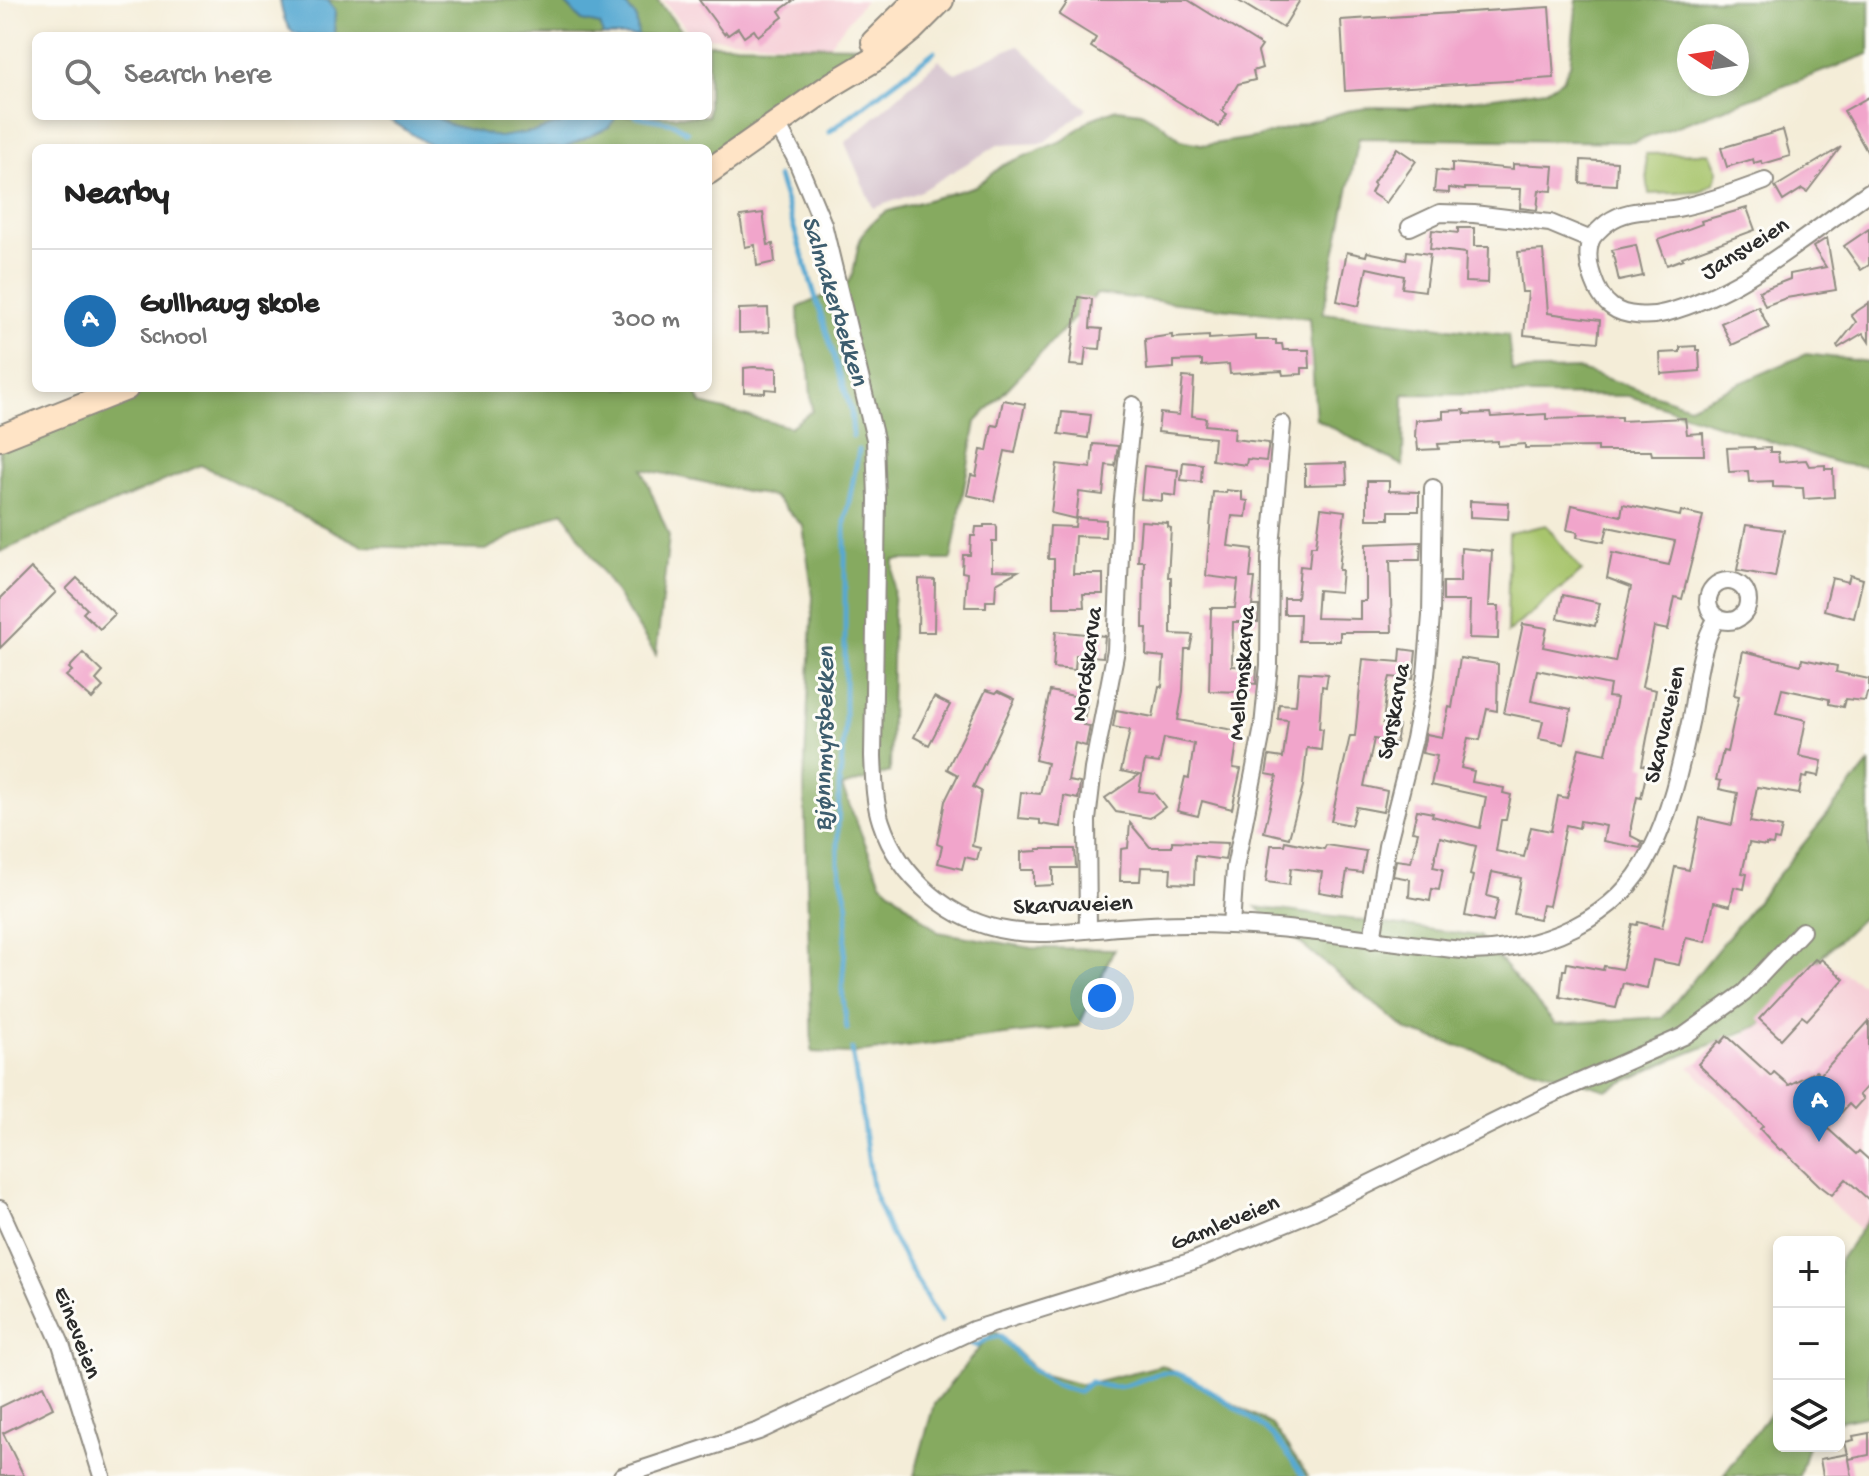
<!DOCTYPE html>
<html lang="en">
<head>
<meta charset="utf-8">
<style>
  :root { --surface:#fff; --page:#f2f2f2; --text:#222; --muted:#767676; --line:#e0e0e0; --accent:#1f6fb2 }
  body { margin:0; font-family:"Gochi Hand",sans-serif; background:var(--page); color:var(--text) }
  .controls { position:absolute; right:24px; bottom:24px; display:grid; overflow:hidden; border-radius:12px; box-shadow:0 4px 12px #0003 }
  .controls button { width:72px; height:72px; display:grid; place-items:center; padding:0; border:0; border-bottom:2px solid var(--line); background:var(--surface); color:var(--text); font:40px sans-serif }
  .compass { position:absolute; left:1677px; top:24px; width:72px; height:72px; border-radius:50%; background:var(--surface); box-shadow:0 4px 12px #0003; rotate:282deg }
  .you { position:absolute; left:1102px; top:998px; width:28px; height:28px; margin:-20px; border:6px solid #fff; border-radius:50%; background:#1a73e8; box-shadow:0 0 0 12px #1a73e833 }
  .badge { display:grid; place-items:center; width:52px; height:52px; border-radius:50%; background:var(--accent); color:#fff; font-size:26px; font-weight:700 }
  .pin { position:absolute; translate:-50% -66px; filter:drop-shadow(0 2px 4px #0008) }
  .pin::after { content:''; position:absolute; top:42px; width:28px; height:24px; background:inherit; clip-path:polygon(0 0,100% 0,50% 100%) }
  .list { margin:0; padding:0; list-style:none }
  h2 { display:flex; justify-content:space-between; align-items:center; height:104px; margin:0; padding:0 32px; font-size:34px }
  h2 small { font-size:26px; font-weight:400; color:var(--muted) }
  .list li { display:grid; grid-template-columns:52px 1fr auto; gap:24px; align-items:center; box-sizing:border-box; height:144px; padding:0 32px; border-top:2px solid var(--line) }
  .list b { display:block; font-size:30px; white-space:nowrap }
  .list p { margin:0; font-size:26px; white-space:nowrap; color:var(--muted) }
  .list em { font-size:26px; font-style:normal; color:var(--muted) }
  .icon { flex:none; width:44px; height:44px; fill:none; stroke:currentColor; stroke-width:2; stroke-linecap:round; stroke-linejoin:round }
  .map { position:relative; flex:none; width:1869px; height:1476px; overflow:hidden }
  .search { position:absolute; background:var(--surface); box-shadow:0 4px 12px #0003; left:32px; top:32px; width:680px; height:88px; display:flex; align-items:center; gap:20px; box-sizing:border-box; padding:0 28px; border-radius:12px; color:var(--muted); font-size:30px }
  .panel { position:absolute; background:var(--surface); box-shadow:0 4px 12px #0003; left:32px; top:144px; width:680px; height:248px; border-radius:12px }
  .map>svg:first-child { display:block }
  .built { fill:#f6cfd7 }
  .industrial { fill:#d1bdc9 }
  .green { fill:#a8c56d; stroke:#6a784c; stroke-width:2 }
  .forest { fill:#86aa60; stroke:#586a46; stroke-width:2; fill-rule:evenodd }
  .water { fill:#57a9d2; stroke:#416a7e; stroke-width:2 }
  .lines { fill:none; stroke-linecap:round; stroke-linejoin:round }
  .stream { stroke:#57a9d2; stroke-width:5 }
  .building { fill:#f1a5cb }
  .minor-casing { stroke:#908c82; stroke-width:20 }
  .secondary-casing { stroke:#908c82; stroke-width:28 }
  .minor { stroke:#fff; stroke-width:16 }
  .secondary { stroke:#ffe4c6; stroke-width:24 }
  .labels { text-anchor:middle; stroke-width:6; stroke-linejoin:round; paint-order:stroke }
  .street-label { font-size:24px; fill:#2b2b2b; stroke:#fdfcf7 }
  .water-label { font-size:26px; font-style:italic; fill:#3d5d6e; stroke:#fdfcf7 }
</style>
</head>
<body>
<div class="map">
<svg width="1869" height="1476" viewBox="0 0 1869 1476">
  <rect width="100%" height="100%" fill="#fdfcf7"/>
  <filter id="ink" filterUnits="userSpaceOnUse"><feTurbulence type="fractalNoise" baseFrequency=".0125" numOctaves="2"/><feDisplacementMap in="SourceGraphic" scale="16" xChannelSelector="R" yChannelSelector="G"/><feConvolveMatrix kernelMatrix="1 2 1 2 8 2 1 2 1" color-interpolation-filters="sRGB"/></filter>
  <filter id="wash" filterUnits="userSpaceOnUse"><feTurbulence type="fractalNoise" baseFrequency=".006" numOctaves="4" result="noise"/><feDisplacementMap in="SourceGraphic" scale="32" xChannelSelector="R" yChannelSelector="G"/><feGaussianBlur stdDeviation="1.8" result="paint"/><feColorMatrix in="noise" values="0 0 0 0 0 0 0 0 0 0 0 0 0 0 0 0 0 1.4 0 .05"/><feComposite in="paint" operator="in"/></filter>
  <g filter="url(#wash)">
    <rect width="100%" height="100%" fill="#f4edd8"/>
    <g class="built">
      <polygon points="663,0 865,0 828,46 692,36"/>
      <polygon points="1820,958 1862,984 1869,977 1869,1218 1859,1229 1689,1067 1761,1025"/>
    </g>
    <polygon class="industrial" points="1018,45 1087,109 1043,143 998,145 917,193 873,208 845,143 939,60 955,73"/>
    <g class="green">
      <polygon points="1709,153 1717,171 1714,183 1700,192 1649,194 1645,154"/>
      <polygon points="1546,525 1582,571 1507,633 1509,533"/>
    </g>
    <g class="forest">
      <polygon points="328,0 657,0 686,36 334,36 335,11"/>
      <path d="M1577 0H1869V54L1635 142 1359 138 1323 313 1508 335 1512 371 1578 369 1689 406 1806 354 1869 362V467L1841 464 1629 396 1404 394 1403 466 1316 419 1309 318 1097 294 976 422 951 560H894L890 772 842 787 881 882 938 932 1032 948 1114 949 1079 1026 847 1054 812 1052 804 783 813 597 803 526 774 497 642 469 669 536 656 655 563 511 485 550 363 546 201 465 0 552V440L130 388H694L701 404 790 427 812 411 809 368 799 336 798 308C807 302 840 291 844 287 866 263 843 241 885 212L976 186 1003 165 1064 140 1091 119 1117 109 1141 112 1163 125 1181 140 1206 145 1258 137 1347 111 1376 107 1410 108 1546 90 1563 79 1570 65ZM1689 36H1737V84H1689Z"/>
      <polygon points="708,44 870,46 782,120 708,172 708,148 448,148 433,116 708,116"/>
      <polygon points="1869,763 1869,912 1820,958 1761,1025 1674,1059 1606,1090 1408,1031 1256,907 1479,936 1555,1024 1663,1017"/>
      <polygon points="1869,1218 1869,1415 1839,1421 1839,1261"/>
      <polygon points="994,1330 1040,1374 1082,1385 1162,1365 1272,1425 1308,1476 914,1476 934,1404"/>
      <polygon points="1779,1401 1779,1446 1808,1446 1799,1476 1723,1476"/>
    </g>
    <g class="water">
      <path d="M280 0H328L335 11 334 36C298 36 286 41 280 0Z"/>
      <polygon points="562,0 621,0 636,17 638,36 603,36 600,25 582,21"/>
      <polygon points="384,116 433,116 451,125 499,137 536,131 585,116 617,116 609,127 564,148 442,148 426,143"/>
    </g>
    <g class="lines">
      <g class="stream">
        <polyline points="636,116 673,123 687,132"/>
        <polyline points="829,132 934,52"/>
        <polyline points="778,177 851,410 853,436"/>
        <polyline points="847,1029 842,989 848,906 838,863 838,832 839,787 845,729 845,522 859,450"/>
        <polyline points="852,1050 873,1191 890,1233 940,1321"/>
        <path d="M968 1342 977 1346 987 1339 1000 1336C1026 1364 1038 1382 1078 1392L1090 1382C1098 1384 1107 1387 1115 1387 1136 1387 1150 1370 1174 1373 1188 1374 1257 1421 1268 1432 1282 1444 1292 1462 1303 1476"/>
      </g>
    </g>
    <g id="blocks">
      <g class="building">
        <polygon points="699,0 794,0 779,11 783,17 758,36 754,30 744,37 738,28 728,35 726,32 724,34"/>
        <polygon points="1069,0 1188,0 1262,46 1258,52 1262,68 1253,71 1255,80 1238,84 1222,111 1227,114 1219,127 1091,47 1096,38 1059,15"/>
        <polygon points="1237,0 1300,0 1283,28"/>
        <polygon points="1549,7 1554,78 1345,91 1341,20"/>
        <polygon points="1869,97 1869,155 1844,111"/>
        <polygon points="1783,130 1790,156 1763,164 1761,161 1754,163 1753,159 1727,167 1721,148"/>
        <polygon points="1841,147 1807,192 1802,189 1783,201 1775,187"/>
        <polygon points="1397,148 1416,161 1386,203 1371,193 1375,185 1373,183"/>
        <polygon points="1581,160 1617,162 1616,185 1580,183"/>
        <polygon points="1452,163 1513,169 1513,164 1554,166 1552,191 1539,190 1537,210 1520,208 1521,189 1465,188 1465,190 1449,188 1449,193 1434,192 1436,170 1452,172"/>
        <polygon points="1747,208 1755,230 1682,257 1683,259 1667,265 1658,240 1702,224 1701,221"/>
        <polygon points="763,213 768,245 773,244 775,262 757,266 755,245 745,247 740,216"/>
        <polygon points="1458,228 1474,228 1474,246 1489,246 1488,283 1465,282 1466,253 1430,249 1432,230 1458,233"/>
        <polygon points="1869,229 1869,265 1861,270 1844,246"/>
        <polygon points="1827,238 1836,290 1786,298 1765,306 1759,291 1790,279 1790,274 1826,267 1813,247"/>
        <polygon points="1636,245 1643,276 1619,281 1612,250"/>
        <polygon points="1543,250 1548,313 1600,320 1598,342 1524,335 1528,292 1522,292 1518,252"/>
        <polygon points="1407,251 1430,254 1425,291 1402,288 1404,276 1367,268 1359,306 1337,301 1347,252 1366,256 1367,252 1406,260"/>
        <polygon points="1078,297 1092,299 1090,328 1102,329 1100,349 1086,348 1084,366 1070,365"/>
        <polygon points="1869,303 1869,342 1863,333 1838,348 1837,346 1856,322 1851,315"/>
        <polygon points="1758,306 1769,328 1732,345 1721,323"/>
        <polygon points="768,308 769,332 739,333 739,309"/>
        <polygon points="1172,335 1172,338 1209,336 1209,339 1256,336 1256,340 1276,340 1276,344 1282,344 1283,350 1309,350 1310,368 1302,368 1302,374 1283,375 1282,371 1230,374 1229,364 1202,366 1202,360 1174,361 1174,368 1147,370 1145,339"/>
        <polygon points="1696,346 1696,350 1699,350 1700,371 1661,374 1660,353 1680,352 1680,347"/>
        <polygon points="753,367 777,368 777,390 765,389 765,393 744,392 744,368"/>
        <polygon points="1183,377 1194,378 1192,416 1206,418 1205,425 1235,428 1234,439 1269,443 1266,461 1247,459 1246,465 1212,460 1214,438 1158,432 1160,413 1179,415"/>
        <polygon points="1003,400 1025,404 1015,453 1005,451 994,501 967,495 971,475 976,476 981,450 987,451 992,425 998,426"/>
        <polygon points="1464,410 1465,414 1490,413 1491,417 1546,414 1546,419 1621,417 1621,421 1685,418 1687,434 1703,433 1704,455 1652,455 1651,451 1598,451 1598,447 1525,448 1525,444 1498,446 1498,441 1438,444 1439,449 1418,450 1417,439 1415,437 1416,420 1443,418 1443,411"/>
        <polygon points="1062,412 1091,415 1088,438 1059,434"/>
        <polygon points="1093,444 1118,446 1115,466 1106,465 1103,495 1079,492 1076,519 1051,513 1057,464 1091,468"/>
        <polygon points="1754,447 1754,449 1770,448 1770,452 1778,452 1779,462 1806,460 1809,466 1825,465 1825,469 1833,469 1834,497 1804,499 1803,488 1773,487 1773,481 1749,482 1748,471 1729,472 1727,448"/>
        <polygon points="1183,462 1202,464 1201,482 1181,480"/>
        <polygon points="1346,463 1347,484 1305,485 1305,464"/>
        <polygon points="1144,466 1178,470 1176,496 1162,494 1162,501 1141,499"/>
        <polygon points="1367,481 1389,481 1389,491 1419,492 1419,511 1389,511 1389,519 1367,519"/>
        <polygon points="1226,490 1242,492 1242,500 1248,501 1246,517 1232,516 1228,546 1253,549 1250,578 1255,578 1252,606 1259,606 1258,622 1233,622 1232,666 1257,667 1256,684 1246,683 1246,686 1242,686 1242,692 1209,691 1211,608 1235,608 1238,580 1206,576 1213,492 1226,493"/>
        <polygon points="1470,501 1509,503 1508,519 1470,517"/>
        <polygon points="1623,504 1680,516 1681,511 1703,516 1682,599 1675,597 1668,630 1654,627 1642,687 1656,690 1642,765 1648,766 1641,798 1637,797 1631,826 1631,836 1643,842 1640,848 1603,841 1606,826 1580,821 1579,828 1566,825 1549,906 1542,905 1539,919 1514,914 1521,878 1492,872 1487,896 1498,899 1493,922 1465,916 1473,876 1470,875 1476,846 1440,837 1433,867 1443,869 1439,890 1432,889 1430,901 1409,897 1410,879 1393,876 1396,860 1411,862 1418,832 1412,831 1417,810 1433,813 1432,816 1480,828 1486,797 1431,785 1437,756 1422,753 1426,734 1442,737 1449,707 1452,708 1460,658 1498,664 1497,711 1487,709 1480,740 1468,738 1461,768 1474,771 1472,782 1504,788 1503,793 1511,795 1506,820 1501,820 1496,851 1524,857 1531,827 1551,831 1558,796 1567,798 1579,748 1606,754 1617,698 1608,697 1610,685 1537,670 1531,701 1571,709 1564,744 1539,739 1543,721 1504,713 1523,624 1547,628 1543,647 1615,662 1631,587 1607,578 1612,553 1669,565 1675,541 1608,527 1604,542 1577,537 1578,532 1567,530 1572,505 1621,516"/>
        <polygon points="1321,508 1345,511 1339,570 1342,570 1340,592 1318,590 1316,618 1360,619 1360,601 1366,601 1366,544 1421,542 1420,560 1390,560 1392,632 1340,632 1340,641 1299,641 1300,614 1284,614 1284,598 1297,598 1300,566 1309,567 1311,546 1316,546"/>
        <polygon points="1076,518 1106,520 1105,537 1075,536 1073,574 1103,574 1103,594 1083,594 1084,607 1054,607 1054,559 1048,559 1050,526 1075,527"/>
        <polygon points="1141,521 1168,523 1168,527 1171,528 1168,577 1171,577 1171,634 1193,635 1190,649 1185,649 1183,691 1178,720 1239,731 1233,768 1241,769 1232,809 1202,801 1198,816 1177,811 1185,777 1189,778 1194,744 1164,738 1159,763 1145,761 1139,791 1154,793 1165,807 1150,818 1116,812 1105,798 1139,775 1121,771 1130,730 1113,727 1116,710 1153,717 1159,686 1162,687 1164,657 1146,655 1147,628 1143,628 1144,561 1138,561"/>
        <polygon points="984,525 996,525 997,528 997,542 992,542 992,570 1018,571 996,583 995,601 986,601 986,607 965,607 967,573 962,572 963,555 970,555 971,536 975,536 976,527 984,527"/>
        <polygon points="1746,525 1784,530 1775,577 1737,570"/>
        <polygon points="1461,548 1492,551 1489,606 1499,606 1498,639 1469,638 1470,601 1443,601 1443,582 1460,582"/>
        <polygon points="31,568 56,592 0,648 0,599"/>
        <polygon points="1850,575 1863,579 1854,618 1824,610 1832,578 1848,582"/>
        <polygon points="77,578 115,614 100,629 83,613 87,609 66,589"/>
        <polygon points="919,579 935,580 934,632 918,632"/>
        <polygon points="1563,595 1600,603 1595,626 1558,618"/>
        <polygon points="1056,631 1105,636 1103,657 1076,655 1075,670 1053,668"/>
        <polygon points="1401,649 1416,651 1413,679 1390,677 1387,688 1383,723 1399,726 1396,743 1374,739 1364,786 1387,791 1383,812 1356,807 1351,825 1331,821 1350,736 1355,736 1363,659 1400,662"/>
        <polygon points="1743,651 1801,665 1802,659 1837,666 1836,672 1869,679 1869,693 1867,693 1865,701 1845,699 1843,707 1829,704 1829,699 1782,689 1776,713 1806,720 1799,756 1822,761 1819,776 1808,774 1807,778 1802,777 1799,794 1757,787 1750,822 1782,828 1779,841 1774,840 1773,845 1766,844 1766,846 1749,843 1742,873 1747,874 1744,889 1734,887 1730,906 1714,902 1706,942 1686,938 1679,965 1653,960 1647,988 1623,983 1616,1008 1560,997 1563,970 1566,970 1567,963 1603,970 1604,966 1622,969 1632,924 1637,925 1638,922 1662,928 1675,867 1689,870 1700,818 1732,825 1738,793 1719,789 1721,781 1716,780 1723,751 1727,752 1739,696 1734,695"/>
        <polygon points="83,653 103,672 96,680 103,687 92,699 66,676 72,671 69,668"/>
        <polygon points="1299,672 1328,674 1326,687 1322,686 1319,728 1323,729 1321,750 1307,748 1303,786 1289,838 1264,832 1277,776 1266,774 1269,756 1283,758 1288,720 1278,719 1279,704 1296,705"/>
        <polygon points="986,690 996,693 998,691 1015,699 973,787 981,791 972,846 980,848 977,860 965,857 962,869 938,863 942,846 937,844 945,801 958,775 947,769"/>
        <polygon points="1050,691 1088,699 1083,725 1090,726 1086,746 1075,743 1068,781 1080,783 1078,799 1064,796 1061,827 1040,824 1040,820 1018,818 1021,792 1040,794 1047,763 1035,760"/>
        <polygon points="934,697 950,705 929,745 914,737"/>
        <polygon points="1130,823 1150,847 1172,847 1172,841 1228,843 1225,860 1195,856 1194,884 1170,883 1171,868 1141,867 1140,881 1120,881 1121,849 1128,848"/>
        <polygon points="1285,841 1324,849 1326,845 1366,851 1362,873 1347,871 1343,896 1319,892 1322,872 1291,868 1289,885 1266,882 1271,845 1284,845"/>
        <polygon points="1037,849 1075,849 1076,868 1053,868 1053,885 1034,886 1034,870 1021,870 1021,852 1037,851"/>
        <polygon points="1815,959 1819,962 1821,959 1844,979 1807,1020 1802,1016 1781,1039 1759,1019"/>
        <polygon points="1869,1021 1869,1084 1859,1095 1863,1099 1854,1109 1849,1104 1827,1128 1856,1154 1859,1151 1869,1160 1869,1200 1846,1179 1832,1195 1819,1185 1782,1149 1780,1150 1770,1140 1760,1129 1763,1126 1698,1064 1719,1041 1721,1043 1727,1036 1771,1076 1774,1072 1789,1085 1816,1071 1820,1075"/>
        <polygon points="43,1386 53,1408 3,1433 24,1476 0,1476 0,1407"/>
        <polygon points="1869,1433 1869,1455 1849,1459 1845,1442 1854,1440 1853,1436"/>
        <polygon points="1848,1454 1852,1476 1823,1476 1820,1459"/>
      </g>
    </g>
  </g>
  <g filter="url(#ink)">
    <use href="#blocks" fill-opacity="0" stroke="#908c82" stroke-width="2"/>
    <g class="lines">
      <defs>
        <g id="minor">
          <path d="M777 124 796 159 823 224 875 439 877 499 873 756C874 778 874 801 881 822 899 877 952 923 1010 931 1046 936 1083 930 1119 927 1155 924 1192 923 1229 925 1309 928 1391 943 1471 951 1542 950 1617 920 1650 853 1671 812 1681 764 1691 718 1697 685 1699 647 1717 618"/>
          <path d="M1765 181C1736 192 1708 202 1678 208 1653 213 1630 206 1607 223 1603 226 1593 235 1591 240 1583 260 1596 296 1612 307 1625 317 1650 317 1665 313 1742 293 1805 236 1869 192"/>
          <polyline points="1410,227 1440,213 1474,214 1550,223 1591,240"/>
          <circle cx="1728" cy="601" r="20"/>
          <polyline points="1231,925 1235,868 1263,727 1269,665 1270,558 1282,424"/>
          <polyline points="1088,929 1087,820 1093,769 1116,650 1122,508 1133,405"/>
          <polyline points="1372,940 1387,846 1414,739 1426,675 1431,616 1433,488"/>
          <polyline points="0,1209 61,1344 102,1476"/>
          <polyline points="622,1476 759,1431 973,1330 1193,1261 1314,1211 1548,1096 1684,1036 1744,993 1802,931"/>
        </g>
        <g id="secondary">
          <polyline points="874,42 917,0"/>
          <polyline points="708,172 833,84 878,57 911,30 941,0"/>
          <polyline points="0,438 126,388"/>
        </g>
      </defs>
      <use href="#minor" class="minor-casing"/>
      <use href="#secondary" class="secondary-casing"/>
      <use href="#minor" class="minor"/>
      <use href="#secondary" class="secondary"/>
    </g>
  </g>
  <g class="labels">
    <g class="street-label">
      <text transform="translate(1744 247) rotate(-32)" y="8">Jansveien</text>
      <text transform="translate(1085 664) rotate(-82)" y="8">Nordskarva</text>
      <text transform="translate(1240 673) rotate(-85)" y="8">Mellomskarva</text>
      <text transform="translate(1392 711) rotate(-79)" y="8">Sørskarva</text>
      <text transform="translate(1663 724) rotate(-77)" y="8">Skarvaveien</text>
      <text transform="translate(1073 903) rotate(-2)" y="8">Skarvaveien</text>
      <text transform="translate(1224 1221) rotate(-22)" y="8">Gamleveien</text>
      <text transform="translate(79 1332) rotate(69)" y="8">Eineveien</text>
    </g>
    <g class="water-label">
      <text transform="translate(837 300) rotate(73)" y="9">Salmakerbekken</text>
      <text transform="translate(822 739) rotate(-89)" y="9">Bjønnmyrsbekken</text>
    </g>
  </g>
</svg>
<div class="controls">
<button>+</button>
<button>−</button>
<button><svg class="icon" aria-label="layers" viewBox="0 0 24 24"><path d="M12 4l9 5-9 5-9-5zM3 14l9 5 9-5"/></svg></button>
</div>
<svg class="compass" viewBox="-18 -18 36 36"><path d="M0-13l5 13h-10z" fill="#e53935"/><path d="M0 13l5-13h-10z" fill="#767676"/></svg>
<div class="you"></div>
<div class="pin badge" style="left:1819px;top:1142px">A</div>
<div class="search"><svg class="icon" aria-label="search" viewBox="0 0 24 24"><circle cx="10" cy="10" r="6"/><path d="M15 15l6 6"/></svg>Search here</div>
<section class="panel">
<h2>Nearby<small></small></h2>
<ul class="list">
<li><span class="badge">A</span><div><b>Gullhaug skole</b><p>School</p></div><em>300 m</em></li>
</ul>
</section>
</div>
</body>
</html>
